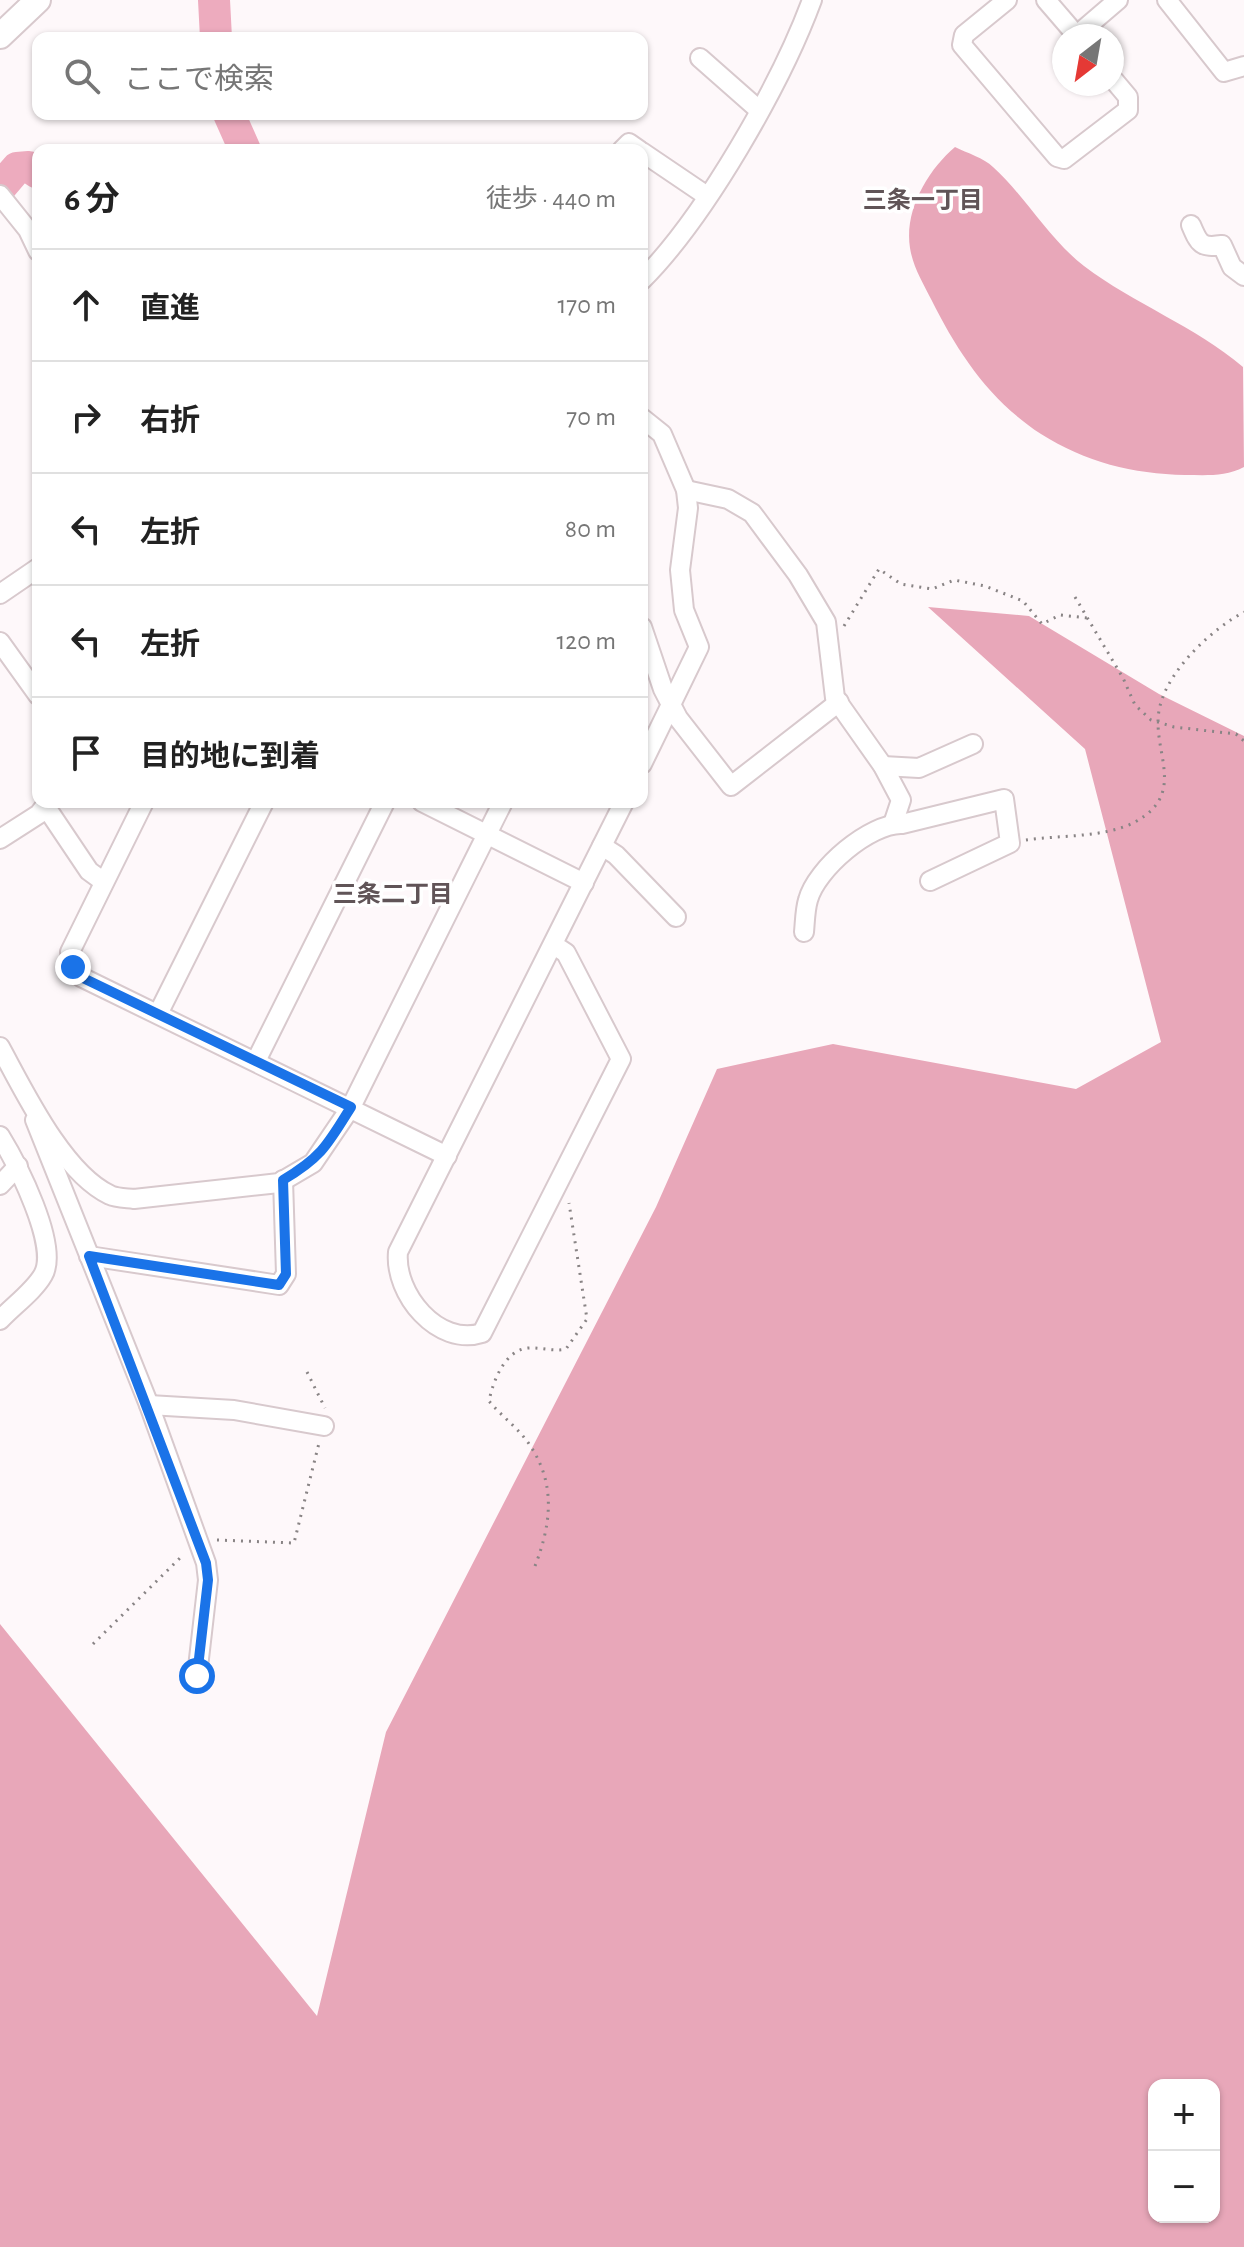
<!DOCTYPE html>
<html lang="ja">
<head>
<meta charset="utf-8">
<style>
  :root { --surface:#fff; --page:#f2f2f2; --text:#222; --muted:#767676; --line:#e0e0e0 }
  body { margin:0; font-family:"Alegreya Sans","Noto Sans JP",sans-serif; background:var(--page); color:var(--text) }
  .controls { position:absolute; right:24px; bottom:24px; display:grid; overflow:hidden; border-radius:16px; box-shadow:0 2px 6px #0004 }
  .controls button { width:72px; height:72px; display:grid; place-items:center; padding:0; border:0; border-bottom:2px solid var(--line); background:var(--surface); color:var(--text); font:40px sans-serif }
  .compass { position:absolute; left:1052px; top:24px; width:72px; height:72px; border-radius:50%; background:var(--surface); box-shadow:0 2px 6px #0004; rotate:211deg }
  .stop { position:absolute; width:24px; height:24px; margin:-18px; border:6px solid #1a73e8; border-radius:50%; background:#fff }
  .stop.end { background:#1a73e8; border-color:#fff; box-shadow:0 2px 8px #0008 }
  .list { margin:0; padding:0; list-style:none }
  h2 { display:flex; justify-content:space-between; align-items:center; height:104px; margin:0; padding:0 32px; font-size:34px }
  h2 small { font-size:26px; font-weight:400; color:var(--muted) }
  .list li { display:grid; grid-template-columns:52px 1fr auto; gap:24px; align-items:center; box-sizing:border-box; height:112px; padding:0 32px; border-top:2px solid var(--line) }
  .list b { display:block; font-size:30px; white-space:nowrap }
  .list em { font-size:26px; font-style:normal; color:var(--muted) }
  .icon { flex:none; width:44px; height:44px; fill:none; stroke:currentColor; stroke-width:2; stroke-linecap:round; stroke-linejoin:round }
  .map { position:relative; flex:none; width:1244px; height:2247px; overflow:hidden }
  .search { position:absolute; background:var(--surface); box-shadow:0 2px 6px #0004; left:32px; top:32px; width:616px; height:88px; display:flex; align-items:center; gap:20px; box-sizing:border-box; padding:0 28px; border-radius:16px; color:var(--muted); font-size:30px }
  .panel { position:absolute; background:var(--surface); box-shadow:0 2px 6px #0004; left:32px; top:144px; width:616px; height:664px; border-radius:16px }
  .map>svg:first-child { display:block }
  .forest { fill:#e8a7b9; fill-rule:evenodd }
  .lines { fill:none; stroke-linecap:round; stroke-linejoin:round }
  .river { stroke:#edabbe; stroke-width:32 }
  .minor-casing { stroke:#d8c9cd; stroke-width:22 }
  .major-casing { stroke:#d8c9cd; stroke-width:28 }
  .path { stroke:#898485; stroke-width:3; stroke-dasharray:2 6; stroke-linecap:butt }
  .minor { stroke:#fff; stroke-width:18 }
  .major { stroke:#fff; stroke-width:24 }
  .route { stroke:#1a73e8; stroke-width:10 }
  .labels { text-anchor:middle; stroke-width:7; stroke-linejoin:round; paint-order:stroke }
  .neighbourhood-label { font-size:24px; font-weight:bold; fill:#605457; stroke:#fff }
</style>
</head>
<body>
<div class="map">
<svg width="1244" height="2247" viewBox="0 0 1244 2247">
  <rect width="100%" height="100%" fill="#fef8fa"/>
  <g class="forest">
    <path d="M955 147C967 153 984 158 993 167 1026 197 1048 238 1084 266 1134 304 1195 326 1243 367L1244 467C1225 477 1206 475 1185 475 1133 474 1085 462 1041 434 989 400 958 353 931 299 923 283 913 267 910 248 904 210 928 170 955 147Z"/>
    <path d="M928 607 1029 616 1159 694 1244 736V2247H0V1624L317 2016 386 1732 656 1207 717 1069 833 1044 1076 1089 1161 1042 1085 749ZM1154 2085H1214V2217H1154Z"/>
  </g>
  <g class="lines">
    <g class="river">
      <polyline points="214,0 216,38"/>
      <polyline points="229,114 245,150"/>
      <polyline points="0,188 17,168 29,167 38,173"/>
    </g>
    <defs>
      <g id="minor">
        <polyline points="1007,0 964,35 962,45 1057,157 1064,159 1128,110 1128,97 1112,78"/>
        <polyline points="1046,0 1077,36"/>
        <polyline points="1167,0 1224,72 1244,66"/>
        <polyline points="1077,35 1118,0"/>
        <polyline points="700,58 759,110"/>
        <polyline points="622,150 629,143 639,150"/>
        <polyline points="642,152 707,196"/>
        <polyline points="0,195 28,230 38,251"/>
        <path d="M1191 225C1199 244 1201 248 1222 245L1232 267 1244 276"/>
        <path d="M642 280C705 217 781 84 812 0"/>
        <polyline points="642,418 662,434 686,490 688,508 680,570 684,610 699,647 642,764"/>
        <polyline points="686,490 728,499 752,513 798,575 826,622 835,698 883,766 901,800 893,824"/>
        <polyline points="0,594 38,568"/>
        <polyline points="642,627 663,689 678,718 731,786 839,702"/>
        <polyline points="0,642 38,695"/>
        <polyline points="883,766 919,768 973,744"/>
        <polyline points="144,802 70,952 73,967 81,977 447,1156"/>
        <polyline points="422,802 584,883"/>
        <polyline points="46,807 89,871 104,882"/>
        <polyline points="0,839 39,814 48,802"/>
        <polyline points="602,846 616,855 676,917"/>
        <path d="M804 932C805 922 805 910 808 900 816 869 870 823 902 824L1004 799 1010 843 930 881"/>
        <path d="M554 945 566 953 621 1059 482 1333C438 1347 394 1294 398 1252L624 802"/>
        <polyline points="158,1014 264,802"/>
        <path d="M0 1047C24 1091 63 1173 110 1195 116 1198 126 1198 134 1199L279 1183 313 1163 351 1107 503 802"/>
        <polyline points="256,1061 385,802"/>
        <polyline points="35,1120 149,1405 206,1563 208,1580 197,1676"/>
        <path d="M0 1136C16 1162 60 1246 43 1275 34 1291 13 1306 0 1320"/>
        <polyline points="0,1185 18,1166"/>
        <polyline points="89,1256 279,1285 286,1274 283,1180"/>
        <polyline points="149,1405 234,1410 324,1426"/>
      </g>
      <polyline id="major" points="0,36 38,0"/>
    </defs>
    <use href="#minor" class="minor-casing"/>
    <use href="#major" class="major-casing"/>
    <g class="path">
      <polyline points="1075,597 1123,678 1135,705 1151,720 1174,727 1236,734 1244,741"/>
      <polyline points="844,626 879,569 901,584 932,589 954,580 985,586 1023,601 1042,624 1060,615 1088,618"/>
      <path d="M1026 840C1059 835 1105 838 1135 822 1190 792 1149 749 1160 706 1169 669 1212 629 1244 612"/>
      <polyline points="307,1372 325,1408"/>
      <polyline points="217,1540 294,1543 319,1443"/>
      <path d="M535 1566C551 1525 556 1485 531 1447 520 1429 502 1417 489 1401 493 1381 505 1350 528 1348 541 1347 553 1352 566 1349L587 1319 569 1203"/>
      <polyline points="93,1644 184,1554"/>
    </g>
    <use href="#minor" class="minor"/>
    <use href="#major" class="major"/>
  </g>
  <g class="lines">
    <path class="route" d="M73 967 81 977 351 1107C328 1144 322 1157 283 1180L286 1274 279 1285 89 1256 206 1563 208 1580 197 1676"/>
  </g>
  <g class="labels">
    <g class="neighbourhood-label">
      <text x="923" y="208">三条一丁目</text>
      <text x="393" y="902">三条二丁目</text>
    </g>
  </g>
</svg>
<div class="controls">
<button>+</button>
<button>−</button>
</div>
<svg class="compass" viewBox="-18 -18 36 36"><path d="M0-13l5 13h-10z" fill="#e53935"/><path d="M0 13l5-13h-10z" fill="#767676"/></svg>
<div class="stop" style="left:197px;top:1676px"></div>
<div class="stop end" style="left:73px;top:967px"></div>
<div class="search"><svg class="icon" aria-label="search" viewBox="0 0 24 24"><circle cx="10" cy="10" r="6"/><path d="M15 15l6 6"/></svg>ここで検索</div>
<section class="panel">
<h2>6 分<small>徒歩 · 440 m</small></h2>
<ul class="list">
<li><svg class="icon" aria-label="ahead" viewBox="0 0 24 24"><path d="M12 20V5M6 11l6-6 6 6"/></svg><div><b>直進</b></div><em>170 m</em></li>
<li><svg class="icon" aria-label="right" viewBox="0 0 24 24"><path d="M7 20v-9h11M14 6l5 5-5 5"/></svg><div><b>右折</b></div><em>70 m</em></li>
<li><svg class="icon" aria-label="left" viewBox="0 0 24 24"><path d="M17 20v-9H6M10 6l-5 5 5 5"/></svg><div><b>左折</b></div><em>80 m</em></li>
<li><svg class="icon" aria-label="left" viewBox="0 0 24 24"><path d="M17 20v-9H6M10 6l-5 5 5 5"/></svg><div><b>左折</b></div><em>120 m</em></li>
<li><svg class="icon" aria-label="arrive" viewBox="0 0 24 24"><path d="M6 21V4h12l-3 4 3 4H6"/></svg><div><b>目的地に到着</b></div></li>
</ul>
</section>
</div>
</body>
</html>
